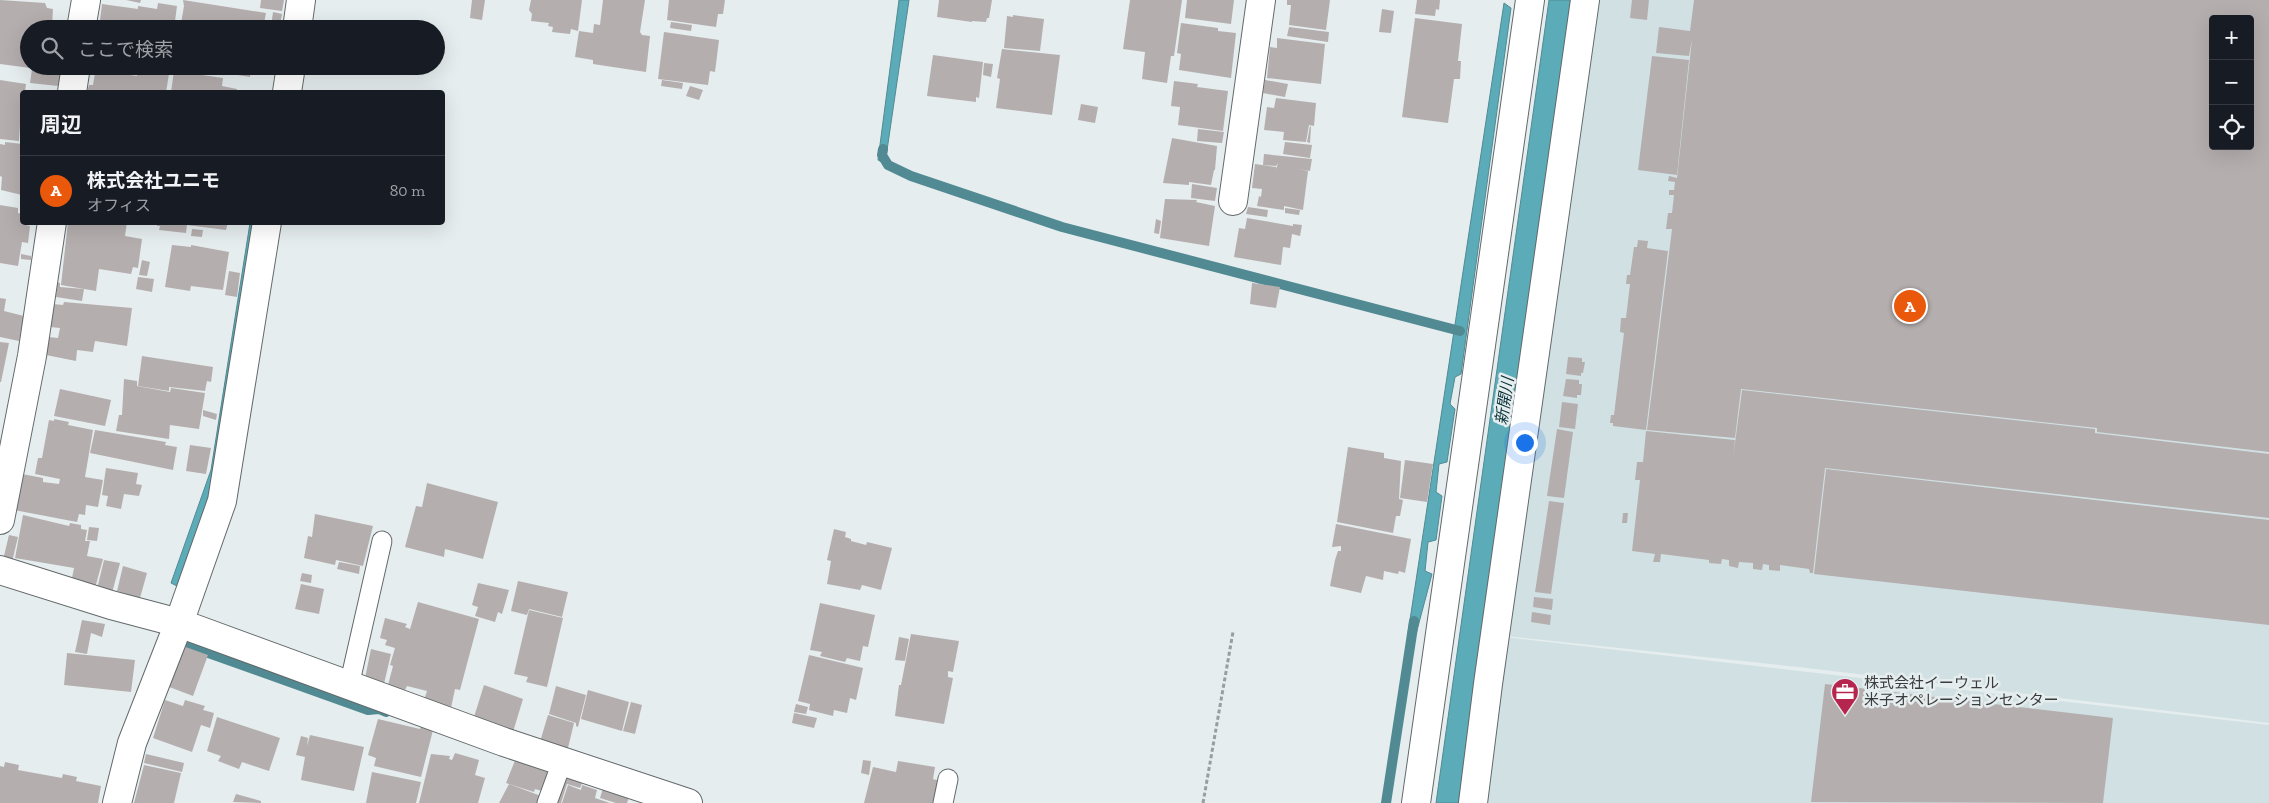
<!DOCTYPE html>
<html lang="ja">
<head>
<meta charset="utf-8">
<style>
  :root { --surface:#171b24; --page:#20242c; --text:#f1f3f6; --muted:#9ea1a6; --line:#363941; --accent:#ea580c }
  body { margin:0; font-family:"Zilla Slab","Noto Sans JP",serif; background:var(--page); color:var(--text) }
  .controls { position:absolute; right:15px; top:15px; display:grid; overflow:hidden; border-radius:5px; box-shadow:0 5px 20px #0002 }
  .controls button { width:45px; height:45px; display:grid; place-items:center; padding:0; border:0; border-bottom:1px solid var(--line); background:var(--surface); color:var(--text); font:25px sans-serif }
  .you { position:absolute; left:1524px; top:442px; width:18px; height:18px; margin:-12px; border:4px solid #fff; border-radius:50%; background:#1a73e8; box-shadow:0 0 0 8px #1a73e833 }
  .badge { display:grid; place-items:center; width:32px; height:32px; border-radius:50%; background:var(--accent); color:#fff; font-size:16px; font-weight:700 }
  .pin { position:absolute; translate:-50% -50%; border:2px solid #fff; box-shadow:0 1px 5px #0006 }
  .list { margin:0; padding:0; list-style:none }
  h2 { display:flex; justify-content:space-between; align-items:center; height:65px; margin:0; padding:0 20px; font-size:21px }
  h2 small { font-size:16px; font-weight:400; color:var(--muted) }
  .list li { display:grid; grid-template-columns:32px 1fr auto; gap:15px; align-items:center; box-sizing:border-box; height:70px; padding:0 20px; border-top:1px solid var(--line) }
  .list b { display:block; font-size:19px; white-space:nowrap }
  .list p { margin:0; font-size:16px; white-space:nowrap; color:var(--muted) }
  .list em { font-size:16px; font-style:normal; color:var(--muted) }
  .icon { flex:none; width:28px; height:28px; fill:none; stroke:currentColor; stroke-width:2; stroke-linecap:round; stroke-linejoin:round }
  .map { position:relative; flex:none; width:2269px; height:803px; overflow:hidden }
  .search { position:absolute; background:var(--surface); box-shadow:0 5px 20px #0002; left:20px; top:20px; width:425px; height:55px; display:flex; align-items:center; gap:12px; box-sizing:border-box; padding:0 18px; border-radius:28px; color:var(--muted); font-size:19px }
  .panel { position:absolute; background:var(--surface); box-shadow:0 5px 20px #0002; left:20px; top:90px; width:425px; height:135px; border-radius:5px }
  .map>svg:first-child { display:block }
  .built { fill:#d1e1e3; fill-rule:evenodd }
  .water { fill:#5bacb8; stroke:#518a93 }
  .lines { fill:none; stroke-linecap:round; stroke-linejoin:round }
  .stream { stroke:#518a93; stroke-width:10 }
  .building { fill:#b5aeaf; fill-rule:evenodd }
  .lane-casing { stroke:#63696b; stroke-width:21 }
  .street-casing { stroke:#63696b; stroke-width:30 }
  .path { stroke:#989d9e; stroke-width:3; stroke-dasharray:4 2.5; stroke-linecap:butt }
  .lane { stroke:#fff; stroke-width:19 }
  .street { stroke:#fff; stroke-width:28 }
  .labels { text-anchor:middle; stroke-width:5; stroke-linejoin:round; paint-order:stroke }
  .poi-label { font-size:15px; fill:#393c3c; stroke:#e6edee; text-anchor:start }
  .water-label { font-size:16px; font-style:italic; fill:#083137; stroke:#e6edee }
</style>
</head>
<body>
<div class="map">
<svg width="2269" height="803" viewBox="0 0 2269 803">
  <rect width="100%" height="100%" fill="#e6edee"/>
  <g class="built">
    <path d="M1596 0H2269V723L1798 667 1505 636ZM2213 19H2250V146H2213Z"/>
    <polygon points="1505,637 2269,725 2269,803 1484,803"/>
  </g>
  <g class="water">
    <polygon points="899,0 909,0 885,164 878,160"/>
    <polygon points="1549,0 1571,0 1459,803 1436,803"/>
    <polygon points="1504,3 1511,8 1461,374 1455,377 1450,404 1455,409 1447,462 1439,464 1436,492 1442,496 1436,540 1428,542 1425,571 1432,574 1416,634 1408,633"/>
    <polygon points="250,223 256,223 217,473 177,586 171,583 211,470"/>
  </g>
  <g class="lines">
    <g class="stream">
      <polyline points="883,149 882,155 888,165 911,176 1062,227 1460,331"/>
      <polyline points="186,645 368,710 379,709 386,712"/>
      <polyline points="1386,803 1414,621"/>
    </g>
  </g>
  <g class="building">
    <polygon points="0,0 45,3 47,8 53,9 52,27 61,29 29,29 29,66 38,66 38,69 0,64"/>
    <polygon points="126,0 141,0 140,3"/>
    <polygon points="183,0 266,13 263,29 180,29 184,6"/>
    <polygon points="261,0 284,0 282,11 260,8"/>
    <polygon points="472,0 485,0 482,20 470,18"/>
    <polygon points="531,0 582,0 578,31 571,29 570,34 552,32 553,27 548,26 549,23 531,21 532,14 529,10"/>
    <polygon points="603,0 645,0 640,32 642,35 650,36 646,72 593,64 593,60 575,57 579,31 593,33 594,24 600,25"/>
    <polygon points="669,0 725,0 723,14 718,14 716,27 667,20"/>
    <polygon points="939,0 992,0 989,18 987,18 986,22 972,21 972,22 937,17"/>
    <polygon points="1130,0 1182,0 1174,56 1171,56 1167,83 1142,79 1145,52 1123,49"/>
    <polygon points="1187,0 1234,0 1231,24 1185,18"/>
    <polygon points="1287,0 1330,0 1326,30 1289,25 1291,5 1287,5"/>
    <polygon points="1417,0 1440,0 1439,10 1436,9 1435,16 1415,14"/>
    <polygon points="1632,0 1649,0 1647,20 1630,18"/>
    <path d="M1694 0H2269V452L2097 432V428L1741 389 1735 438 1647 430 1672 229H1666L1668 213H1672L1674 195H1669V190H1674L1675 182 1668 181 1669 176 1677 178 1692 39 1689 56 1656 53 1659 27 1690 31ZM2213 19H2250V146H2213Z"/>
    <polygon points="158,3 177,6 174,29 99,29 102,4 138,9 138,6 157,9"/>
    <polygon points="1382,9 1394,11 1391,33 1379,32"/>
    <polygon points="273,12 282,14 279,29 272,29 271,27"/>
    <polygon points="1013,15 1044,19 1040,51 1004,48 1007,16 1013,17"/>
    <polygon points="1415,18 1462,24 1458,61 1461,61 1460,79 1454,79 1448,123 1402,117"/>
    <polygon points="671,22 692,25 691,31 670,28"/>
    <polygon points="1181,23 1218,28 1218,31 1236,33 1231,78 1179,70 1181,54 1177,53"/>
    <polygon points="1289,27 1329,32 1328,42 1287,36"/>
    <polygon points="664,32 719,40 715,72 710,71 708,85 658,79"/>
    <polygon points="1277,38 1325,44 1321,84 1267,78 1270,47 1277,48"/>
    <polygon points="1002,49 1060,55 1052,115 996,108 1000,79 997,78"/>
    <polygon points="933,55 983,62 979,98 976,97 976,102 927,96"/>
    <polygon points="1652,56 1689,60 1677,175 1638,170"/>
    <polygon points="984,63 993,64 991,77 983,75"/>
    <polygon points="39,66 51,67 51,71 61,71 58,86 30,83 32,69 39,70"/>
    <polygon points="152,66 171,66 170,72 152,69"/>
    <polygon points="172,66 188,66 187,72 171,69"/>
    <polygon points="226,66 251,66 250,77 225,73"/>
    <polygon points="96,67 130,73 130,75 137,76 138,67 169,74 166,92 87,92 89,85 93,85"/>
    <polygon points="174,71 223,78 222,86 237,89 237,92 171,92"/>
    <polygon points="0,80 26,84 25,92 22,92 19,141 0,139"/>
    <polygon points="662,80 683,83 682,89 661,86"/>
    <polygon points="1265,80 1288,84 1285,97 1263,93"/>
    <polygon points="1174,81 1198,84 1197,87 1228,91 1223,131 1178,125 1180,107 1171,106"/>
    <polygon points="690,86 703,90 699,100 686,96"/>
    <polygon points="1276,98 1316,103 1314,126 1309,125 1306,142 1283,140 1284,132 1264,130 1267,107 1274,108"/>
    <polygon points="1081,104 1098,107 1095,123 1078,120"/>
    <polygon points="1310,126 1311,127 1310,143 1307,142"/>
    <polygon points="1198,129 1224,132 1222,143 1197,141"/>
    <polygon points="1172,138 1217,146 1215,170 1214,170 1211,185 1189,182 1189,185 1163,183"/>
    <polygon points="5,142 22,144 22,195 1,190 2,177 0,176 0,144 5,145"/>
    <polygon points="1285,142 1312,145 1310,158 1283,154"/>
    <polygon points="1264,154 1312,159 1310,171 1299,169 1308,171 1303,210 1284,206 1284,210 1257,206 1259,196 1261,197 1262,189 1252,188 1255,164 1276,167 1276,169 1278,163 1276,166 1263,165"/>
    <polygon points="1192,184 1217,188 1215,201 1191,198"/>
    <polygon points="1165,199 1197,200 1196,202 1215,206 1209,246 1160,238"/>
    <polygon points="0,205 18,208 18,213 22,214 22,222 27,222 26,225 30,226 28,243 22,242 18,266 0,263"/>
    <polygon points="1248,207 1268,210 1267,217 1246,214"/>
    <polygon points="1285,208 1300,210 1299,215 1285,213"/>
    <polygon points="1247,218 1293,226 1293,224 1302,225 1300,236 1292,234 1290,248 1283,247 1281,265 1234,257 1239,228 1245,229"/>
    <polygon points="1156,219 1161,221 1159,234 1154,233"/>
    <polygon points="68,222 127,222 125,236 142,239 138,268 133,267 131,274 99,269 96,291 61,285"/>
    <polygon points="157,222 228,222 226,230 187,225 186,233 159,230 160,226 157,226"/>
    <polygon points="192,229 203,230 202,237 191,236"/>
    <polygon points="1638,240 1648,241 1647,248 1668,251 1646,430 1613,426 1613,423 1610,423 1611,415 1614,415 1624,333 1620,332 1621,318 1626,318 1630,284 1626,284 1627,275 1630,275 1634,247 1637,247"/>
    <polygon points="172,245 191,247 191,245 229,252 223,290 191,286 190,291 165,287"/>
    <polygon points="21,254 31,256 31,260 21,259"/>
    <polygon points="142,260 150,262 147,276 139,275"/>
    <polygon points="229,271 240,273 237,297 225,295"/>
    <polygon points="138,277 154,279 152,292 136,289"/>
    <polygon points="57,282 60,283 60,287 84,289 82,301 56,297"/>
    <polygon points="1252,283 1280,287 1276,308 1250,304"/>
    <polygon points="0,298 6,299 4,311 24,316 19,341 0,337"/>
    <polygon points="64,302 132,308 127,346 95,341 93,352 77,350 76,361 46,355 48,337 58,338 60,328 50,327 53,304 63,305"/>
    <polygon points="0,342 9,343 1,382 0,382"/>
    <polygon points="142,356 213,367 211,382 207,381 205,391 169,387 169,391 138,386"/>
    <polygon points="1568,357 1582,358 1582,362 1585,362 1583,373 1581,373 1581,376 1566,374"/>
    <polygon points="124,379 137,381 137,386 170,392 171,388 205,393 199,429 170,425 169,439 116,431 119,415 122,415"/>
    <polygon points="1566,379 1579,380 1579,384 1582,384 1581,395 1577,395 1577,398 1563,396"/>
    <polygon points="60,389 111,400 105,426 54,416"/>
    <polygon points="1742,390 2095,429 2095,433 2269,454 2269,518 1825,468 1813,573 1810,573 1809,569 1780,565 1780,571 1769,570 1769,565 1763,564 1762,570 1753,569 1753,563 1739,562 1738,568 1729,566 1729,560 1722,559 1721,564 1709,563 1709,560 1661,554 1660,562 1653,562 1655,554 1632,551 1640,480 1635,480 1637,462 1643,462 1646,431 1735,440 1733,458"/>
    <polygon points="1562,402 1578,404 1575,429 1559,427"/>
    <polygon points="203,410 217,414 216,420 203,416"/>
    <polygon points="54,419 69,422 68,425 93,430 85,477 103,480 98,507 86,505 85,515 79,514 77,522 14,510 22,474 43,478 43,482 59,484 60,479 35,474 38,458 42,458 49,420 54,421"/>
    <polygon points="1557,429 1573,432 1564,498 1547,496"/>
    <polygon points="95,430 166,442 165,445 177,447 173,470 90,453"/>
    <polygon points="190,445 211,448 206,474 186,471"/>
    <polygon points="1348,447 1384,453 1384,458 1401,461 1399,499 1403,500 1400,516 1396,516 1393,533 1337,522"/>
    <polygon points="1405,460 1433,464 1427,502 1400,498"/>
    <polygon points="106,468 138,473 136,484 142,485 139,496 124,494 121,509 106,506 108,496 102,495"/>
    <polygon points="1826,469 2269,520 2269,625 1814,574"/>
    <polygon points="427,483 498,502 483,559 445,549 444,557 405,547 416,506 422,507"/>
    <polygon points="1549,501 1564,503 1551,594 1535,592"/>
    <polygon points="1623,513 1628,513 1627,523 1622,523"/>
    <polygon points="315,514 373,526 363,566 336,560 335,565 304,558 308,536 312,537"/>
    <polygon points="23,515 69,526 70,523 81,525 81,529 87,530 85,541 90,541 87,556 103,559 95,588 71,583 74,568 15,558"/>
    <polygon points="1336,524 1411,539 1405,573 1399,571 1398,574 1384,571 1383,580 1366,576 1361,593 1330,586 1335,560 1338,551 1341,551 1341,546 1332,547"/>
    <polygon points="89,527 99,528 97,541 87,540"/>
    <polygon points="834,529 846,532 845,537 851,539 851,541 866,545 867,542 892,548 881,590 862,585 860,590 827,584 831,561 827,560"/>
    <polygon points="9,535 18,537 12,562 3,560"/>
    <polygon points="104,560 120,563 112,593 97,589"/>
    <polygon points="339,562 360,566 359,574 337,569"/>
    <polygon points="123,566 147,573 140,598 117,591"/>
    <polygon points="302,573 312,575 311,583 300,581"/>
    <polygon points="518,581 568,592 562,617 529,609 527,615 511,611"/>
    <polygon points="478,583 509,590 502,614 498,612 495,622 475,616 478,607 472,605"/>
    <polygon points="301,584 324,589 319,614 295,609"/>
    <polygon points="1534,597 1553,599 1552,610 1533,607"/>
    <polygon points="418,602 479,619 460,690 455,689 451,708 424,700 427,691 407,686 405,690 388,685 393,666 390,665 395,648 385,645 387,640 380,638 385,618 407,624 405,627 410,629"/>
    <polygon points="820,603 875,615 868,647 863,646 860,661 847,658 845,662 820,656 822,652 810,650"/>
    <polygon points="529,610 563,618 547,687 526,682 528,677 514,674"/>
    <polygon points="1532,612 1551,615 1550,625 1531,622"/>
    <polygon points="82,620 105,624 102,637 91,633 87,654 75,652"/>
    <polygon points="911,634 959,641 953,672 948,671 948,677 953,678 944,724 895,716 899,685 901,685"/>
    <polygon points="899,637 909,639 905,661 895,660"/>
    <polygon points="180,645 208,655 193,696 164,685"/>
    <polygon points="371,649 391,654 383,688 364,683"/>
    <polygon points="67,653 135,660 131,692 64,685"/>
    <polygon points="809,655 863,668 856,700 850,698 847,713 834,710 833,716 809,710 810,704 798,701"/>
    <polygon points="1825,684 2113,718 2103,803 1811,802"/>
    <polygon points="484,685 523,699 513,732 474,717"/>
    <polygon points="556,686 586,695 578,727 576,726 576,723 549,714"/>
    <polygon points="588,690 629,702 622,731 581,719"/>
    <polygon points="165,700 183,706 185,700 205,706 203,710 214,713 210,728 201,725 192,752 153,738"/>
    <polygon points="631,702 642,705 635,734 623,731"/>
    <polygon points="796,704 808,707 806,714 794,712"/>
    <polygon points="794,713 817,718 814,728 792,723"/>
    <polygon points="548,715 574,723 567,752 539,745"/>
    <polygon points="217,717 280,738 269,771 242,762 239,769 218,761 221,756 207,751"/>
    <polygon points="378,719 420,729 421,726 433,730 421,777 374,766 376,758 368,755"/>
    <polygon points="310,735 364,747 354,791 301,780 305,757 296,755 301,736 308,738 307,746"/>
    <polygon points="455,753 479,760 475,775 485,778 478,803 419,803 431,754 450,756 449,759 452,760"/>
    <polygon points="146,754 184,763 182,772 144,763"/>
    <polygon points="516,758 550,771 542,791 535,789 534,792 506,783"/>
    <polygon points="863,760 871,761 869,775 861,773"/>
    <polygon points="898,761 935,767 933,779 940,781 935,803 864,803 873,767 896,772"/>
    <polygon points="5,762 19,765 18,770 62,778 63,774 77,777 76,781 101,786 98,803 0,803 0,766 4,767"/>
    <polygon points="144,765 181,773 174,803 134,803"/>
    <polygon points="372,772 421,782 416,803 366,803"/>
    <polygon points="565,775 583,781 580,788 567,784 561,803 555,803"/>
    <polygon points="509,784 541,796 539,803 499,803"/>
    <polygon points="568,785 581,790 582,785 597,790 595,798 610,803 562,803"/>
    <polygon points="603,788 629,797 627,803 616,803 600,798"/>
    <polygon points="236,794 261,801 261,803 233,802"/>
  </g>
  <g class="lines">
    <defs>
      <g id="lane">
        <polyline points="349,686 382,541"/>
        <polyline points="547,803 562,762"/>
        <polyline points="943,803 948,779"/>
      </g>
      <g id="street">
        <polyline points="81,29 86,0"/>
        <polyline points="297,29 301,0"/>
        <polyline points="72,92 76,66"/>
        <polyline points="287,92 291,66"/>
        <polyline points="1233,201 1261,0"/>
        <polyline points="0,520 32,356 52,222"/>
        <polyline points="0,570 111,605 179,623 504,742 688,803"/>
        <polyline points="117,803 132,743 179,623 222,501 267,222"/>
        <polyline points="1416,803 1530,0"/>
        <polyline points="1473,803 1488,684 1585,0"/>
      </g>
    </defs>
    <use href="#lane" class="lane-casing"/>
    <use href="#street" class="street-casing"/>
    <polyline class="path" points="1203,803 1233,632"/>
    <use href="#lane" class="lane"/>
    <use href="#street" class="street"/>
  </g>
  <defs>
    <symbol id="office-pin" viewBox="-11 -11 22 30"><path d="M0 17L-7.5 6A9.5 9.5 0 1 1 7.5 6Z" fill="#b5254e" stroke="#e6edee"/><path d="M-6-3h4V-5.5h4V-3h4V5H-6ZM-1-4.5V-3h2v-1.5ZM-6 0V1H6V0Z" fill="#fff"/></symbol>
  </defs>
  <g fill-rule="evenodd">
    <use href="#office-pin" x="1829" y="676" width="32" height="43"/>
  </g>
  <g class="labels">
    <g class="poi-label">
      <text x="1864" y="688">株式会社イーウェル<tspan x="1864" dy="17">米子オペレーションセンター</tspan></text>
    </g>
    <g class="water-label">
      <text transform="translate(1504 401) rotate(-82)" y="6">新開川</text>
    </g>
  </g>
</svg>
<div class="controls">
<button>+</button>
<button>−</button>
<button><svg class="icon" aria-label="locate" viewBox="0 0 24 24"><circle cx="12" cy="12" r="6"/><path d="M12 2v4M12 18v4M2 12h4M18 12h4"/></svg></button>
</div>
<div class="you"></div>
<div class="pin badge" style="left:1910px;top:306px">A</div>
<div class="search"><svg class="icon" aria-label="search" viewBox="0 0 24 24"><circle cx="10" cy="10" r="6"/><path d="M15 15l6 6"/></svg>ここで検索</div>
<section class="panel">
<h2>周辺<small></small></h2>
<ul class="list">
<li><span class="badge">A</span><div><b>株式会社ユニモ</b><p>オフィス</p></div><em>80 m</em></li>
</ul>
</section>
</div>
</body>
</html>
